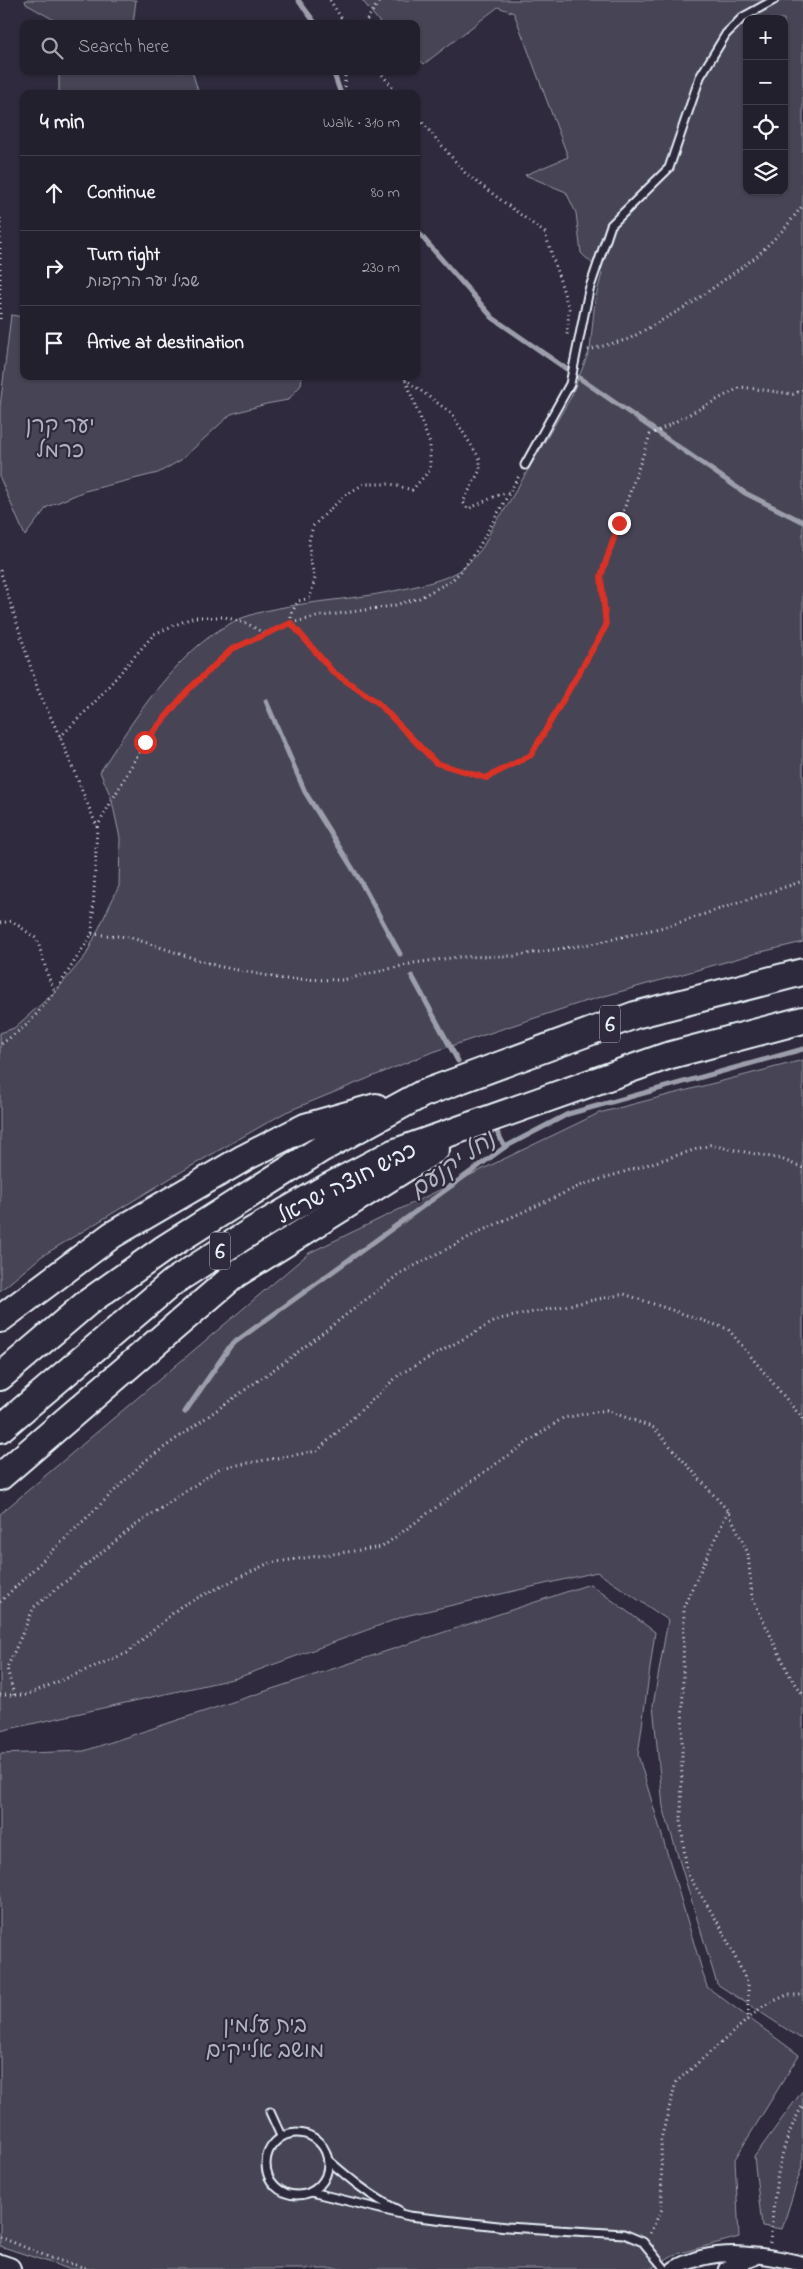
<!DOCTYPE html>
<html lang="en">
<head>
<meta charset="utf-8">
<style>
  :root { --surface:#23202e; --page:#2b2836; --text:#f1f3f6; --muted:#a3a3aa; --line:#403e4a }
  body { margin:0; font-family:"Indie Flower","Playpen Sans Hebrew",sans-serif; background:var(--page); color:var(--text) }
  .controls { position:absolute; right:15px; top:15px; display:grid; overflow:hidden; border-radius:10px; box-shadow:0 1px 4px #0004 }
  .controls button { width:45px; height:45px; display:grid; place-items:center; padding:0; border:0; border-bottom:1px solid var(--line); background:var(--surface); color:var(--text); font:25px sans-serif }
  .stop { position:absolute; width:15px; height:15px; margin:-11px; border:4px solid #d93025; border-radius:50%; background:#fff }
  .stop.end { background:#d93025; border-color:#fff; box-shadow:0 1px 5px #0008 }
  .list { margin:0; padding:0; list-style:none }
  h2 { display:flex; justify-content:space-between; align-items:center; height:65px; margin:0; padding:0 20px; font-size:21px }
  h2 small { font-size:16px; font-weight:400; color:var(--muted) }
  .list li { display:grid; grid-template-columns:32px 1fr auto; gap:15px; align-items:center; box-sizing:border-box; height:75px; padding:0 20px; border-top:1px solid var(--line) }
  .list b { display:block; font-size:19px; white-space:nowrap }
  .list p { margin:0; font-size:16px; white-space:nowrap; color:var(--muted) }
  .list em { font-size:16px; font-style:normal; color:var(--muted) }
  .icon { flex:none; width:28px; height:28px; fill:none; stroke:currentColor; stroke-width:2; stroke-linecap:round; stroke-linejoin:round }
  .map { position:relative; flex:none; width:803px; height:2269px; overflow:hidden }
  .search { position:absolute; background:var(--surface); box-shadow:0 1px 4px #0004; left:20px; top:20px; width:400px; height:55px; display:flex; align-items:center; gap:12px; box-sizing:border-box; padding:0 18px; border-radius:10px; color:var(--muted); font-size:19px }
  .panel { position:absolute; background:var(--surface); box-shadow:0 1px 4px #0004; left:20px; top:90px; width:400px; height:290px; border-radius:10px }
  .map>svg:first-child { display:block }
  .green { fill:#464455; stroke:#979aa6; fill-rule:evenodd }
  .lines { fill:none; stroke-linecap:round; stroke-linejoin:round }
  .stream { stroke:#9c9fab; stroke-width:5 }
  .lane-casing { stroke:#e8f1f8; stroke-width:11 }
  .street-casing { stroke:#e8f1f8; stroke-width:18 }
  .primary-casing { stroke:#e8f1f8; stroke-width:26 }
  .highway-casing { stroke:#e8f1f8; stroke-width:30 }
  .path { stroke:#e8f1f8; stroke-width:3; stroke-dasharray:1 4; stroke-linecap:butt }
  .lane { stroke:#2f2a3d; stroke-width:7 }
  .street { stroke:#2f2a3d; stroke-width:14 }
  .primary { stroke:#2f2a3d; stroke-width:22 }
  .highway { stroke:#2f2a3d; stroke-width:26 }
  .route { stroke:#d93025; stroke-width:6 }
  .labels { text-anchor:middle; stroke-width:4.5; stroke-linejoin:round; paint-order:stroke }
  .shield { fill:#2f2a3d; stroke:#b0b5c0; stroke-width:1 }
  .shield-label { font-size:21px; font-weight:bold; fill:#e8f1f8 }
  .park-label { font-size:22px; fill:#afb4bf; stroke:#2f2a3d }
  .street-label { font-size:22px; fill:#e8f1f8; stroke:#2f2a3d }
  .water-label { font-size:24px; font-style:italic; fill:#afb4be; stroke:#2f2a3d }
</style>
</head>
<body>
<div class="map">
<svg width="803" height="2269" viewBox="0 0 803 2269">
  <rect width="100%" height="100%" fill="#2f2a3d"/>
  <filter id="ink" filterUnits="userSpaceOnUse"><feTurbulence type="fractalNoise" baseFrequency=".02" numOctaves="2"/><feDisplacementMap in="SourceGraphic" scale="10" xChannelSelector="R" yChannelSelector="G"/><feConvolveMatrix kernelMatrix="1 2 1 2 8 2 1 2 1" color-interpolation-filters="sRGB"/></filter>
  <g filter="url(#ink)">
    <g class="green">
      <polygon points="25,0 136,0 133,24 61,24 26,4"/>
      <path d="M362 0H803V942L757 953 580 1003 430 1053 286 1112 174 1176 42 1256 0 1291V1033L14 1028 55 992 86 955 119 886 120 838 111 797 100 772C133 720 182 642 242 618 278 604 333 601 372 595 394 591 447 582 463 568 470 562 481 551 485 543 491 531 493 523 502 514L571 397 590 349 595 300 602 273 581 253 576 213 566 192 525 175 568 157 514 13 498 7 424 64 416 57V24H381ZM747 19H784V191H747Z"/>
      <polygon points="59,71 192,71 199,94 59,94"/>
      <polygon points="11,315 24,317 24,376 302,376 301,385 288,400 266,404 231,414 181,460 158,473 85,491 47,507 25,536 0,478 0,407"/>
      <polygon points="803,1060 803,2040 717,1984 663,1807 653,1705 668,1620 597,1572 405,1616 237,1678 0,1731 0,1514 309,1253 599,1113"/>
      <polygon points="590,1584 655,1632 638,1755 707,1987 799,2055 735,2159 739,2237 673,2255 650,2269 69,2269 0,2246 0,1754 84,1751"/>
      <polygon points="803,2090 803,2163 782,2229 762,2226 754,2157"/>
    </g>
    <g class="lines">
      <g class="stream">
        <polyline points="298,0 316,24"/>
        <polyline points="333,71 341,94"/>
        <polyline points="416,230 493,318 745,493 803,522"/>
        <polyline points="266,701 305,792 361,882 400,954"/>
        <polyline points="412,976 458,1061"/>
        <polyline points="497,1132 505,1147"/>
        <polyline points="185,1412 231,1345 505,1147 568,1114 803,1049"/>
      </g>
      <defs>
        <g id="lane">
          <polyline points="525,465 570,384 589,290 611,225 669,168 700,77 726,34 743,17 774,0"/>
          <polyline points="270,2112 281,2136"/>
          <circle cx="297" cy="2164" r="31"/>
          <path d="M328 2160C350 2179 371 2197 398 2210"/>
          <polyline points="311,2192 409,2216 507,2227 624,2234 643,2242 665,2269"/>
        </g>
        <g id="street">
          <path d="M674 2269C713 2246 761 2254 803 2264"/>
          <polyline points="726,2269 753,2258"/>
        </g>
        <polyline id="primary" points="0,2266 9,2269"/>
        <g id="highway">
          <polyline points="0,1319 112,1235 244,1158 305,1127 376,1107"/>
          <polyline points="0,1377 87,1303 162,1250 321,1149 422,1094 635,1015 803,972"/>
          <polyline points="0,1429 173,1282 252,1231 328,1187 393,1153 667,1056 803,1020"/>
          <polyline points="0,1477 236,1274 436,1149"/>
        </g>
      </defs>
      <use href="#lane" class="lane-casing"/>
      <use href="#street" class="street-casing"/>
      <use href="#primary" class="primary-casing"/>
      <use href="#highway" class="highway-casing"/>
      <g class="path">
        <polyline points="330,0 345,24"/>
        <polyline points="364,24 380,0"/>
        <polyline points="345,71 345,94"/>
        <polyline points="379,71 398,94"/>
        <polyline points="416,115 466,174 545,233 569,309 567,336"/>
        <polyline points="0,218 0,323"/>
        <polyline points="588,350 629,339 692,303 756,257 785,228 803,205"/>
        <polyline points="404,376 430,444 430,470 412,490 391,484 364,484 345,495 313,526 309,541 310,559 315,578 310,598 298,601 291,614 291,623 333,672 377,702 436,763 486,778 531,755 606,626 601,575 650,435 741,387 793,394 803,390"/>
        <polyline points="405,379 451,413 480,459 480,470 463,502 468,509 496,496 510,492"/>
        <polyline points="0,570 38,690 60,737 97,827 92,934 55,992 28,1024 0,1045"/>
        <polyline points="60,737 94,703 154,634 194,617 225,617 248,624 265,634"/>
        <polyline points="97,827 145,742 188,690 232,649 291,623 316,617 392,606 419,598 451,581 461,571 477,550 520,474"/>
        <polyline points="0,923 12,921 37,939 48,976 55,992"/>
        <polyline points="92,934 129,937 217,966 284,979 343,980 414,963 458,957 514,956 596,943 672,925 803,881"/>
        <polyline points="728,1511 684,1606 681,1825 687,1873 720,1926 748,1984 748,2018"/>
        <polyline points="0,1602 145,1461 290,1358 399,1274 481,1231 582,1185 710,1145 781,1159 803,1168"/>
        <polyline points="0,1695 26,1695 127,1653 181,1606 269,1563 382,1547 487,1470 563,1418 606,1410 654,1428 728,1511 748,1553 752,1597 790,1676 803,1694"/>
        <polyline points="14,1695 7,1668 34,1607 133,1527 220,1468 317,1451 400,1374 499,1319 624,1294 728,1329 802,1418 803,1423"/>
        <polyline points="650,2233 662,2209 661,2139 676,2082 763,2006 787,1995 803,1995"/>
        <polyline points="0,2237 51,2258 89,2269"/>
        <path d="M770 2243C775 2192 776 2151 803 2105"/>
      </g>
      <use href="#lane" class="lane"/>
      <use href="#street" class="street"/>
      <use href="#primary" class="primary"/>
      <use href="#highway" class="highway"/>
    </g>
  </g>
  <g class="lines" filter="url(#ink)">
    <polyline class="route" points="145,742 188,690 232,649 291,623 333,672 377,702 436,763 486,778 531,755 606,626 601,576 619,523"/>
  </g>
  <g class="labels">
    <g class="shield">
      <rect x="600" y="1005.5" width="20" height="37" rx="4"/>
      <rect x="210" y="1232.5" width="20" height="37" rx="4"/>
    </g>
    <g class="shield-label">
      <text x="610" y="1031">6</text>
      <text x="220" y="1258">6</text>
    </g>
    <g class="park-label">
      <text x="60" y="432">יער קרן<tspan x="60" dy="25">כרמל</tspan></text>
      <text x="265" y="2032">בית עלמין<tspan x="265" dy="25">מושב אלייקים</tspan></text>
    </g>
    <g class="street-label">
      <text transform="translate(346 1182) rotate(-27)" y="8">כביש חוצה ישראל</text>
    </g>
    <g class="water-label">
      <text transform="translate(452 1164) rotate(-35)" y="8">נחל יקנעם</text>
    </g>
  </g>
</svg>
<div class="controls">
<button>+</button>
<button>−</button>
<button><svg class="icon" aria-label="locate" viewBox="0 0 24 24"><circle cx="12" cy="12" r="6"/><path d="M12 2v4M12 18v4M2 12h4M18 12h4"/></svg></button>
<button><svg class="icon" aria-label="layers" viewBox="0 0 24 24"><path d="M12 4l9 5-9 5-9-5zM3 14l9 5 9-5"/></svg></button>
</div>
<div class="stop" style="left:145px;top:742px"></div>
<div class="stop end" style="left:619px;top:523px"></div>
<div class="search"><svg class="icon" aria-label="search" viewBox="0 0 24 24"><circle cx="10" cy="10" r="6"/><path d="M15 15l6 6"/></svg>Search here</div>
<section class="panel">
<h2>4 min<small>Walk · 310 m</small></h2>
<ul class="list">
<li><svg class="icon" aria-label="ahead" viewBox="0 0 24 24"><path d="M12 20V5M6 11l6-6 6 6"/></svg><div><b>Continue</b></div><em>80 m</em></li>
<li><svg class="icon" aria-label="right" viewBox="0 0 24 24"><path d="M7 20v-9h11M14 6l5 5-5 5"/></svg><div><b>Turn right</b><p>שביל יער הרקפות</p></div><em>230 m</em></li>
<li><svg class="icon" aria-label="arrive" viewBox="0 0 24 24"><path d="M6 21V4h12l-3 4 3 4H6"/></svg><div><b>Arrive at destination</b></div></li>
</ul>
</section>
</div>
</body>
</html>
